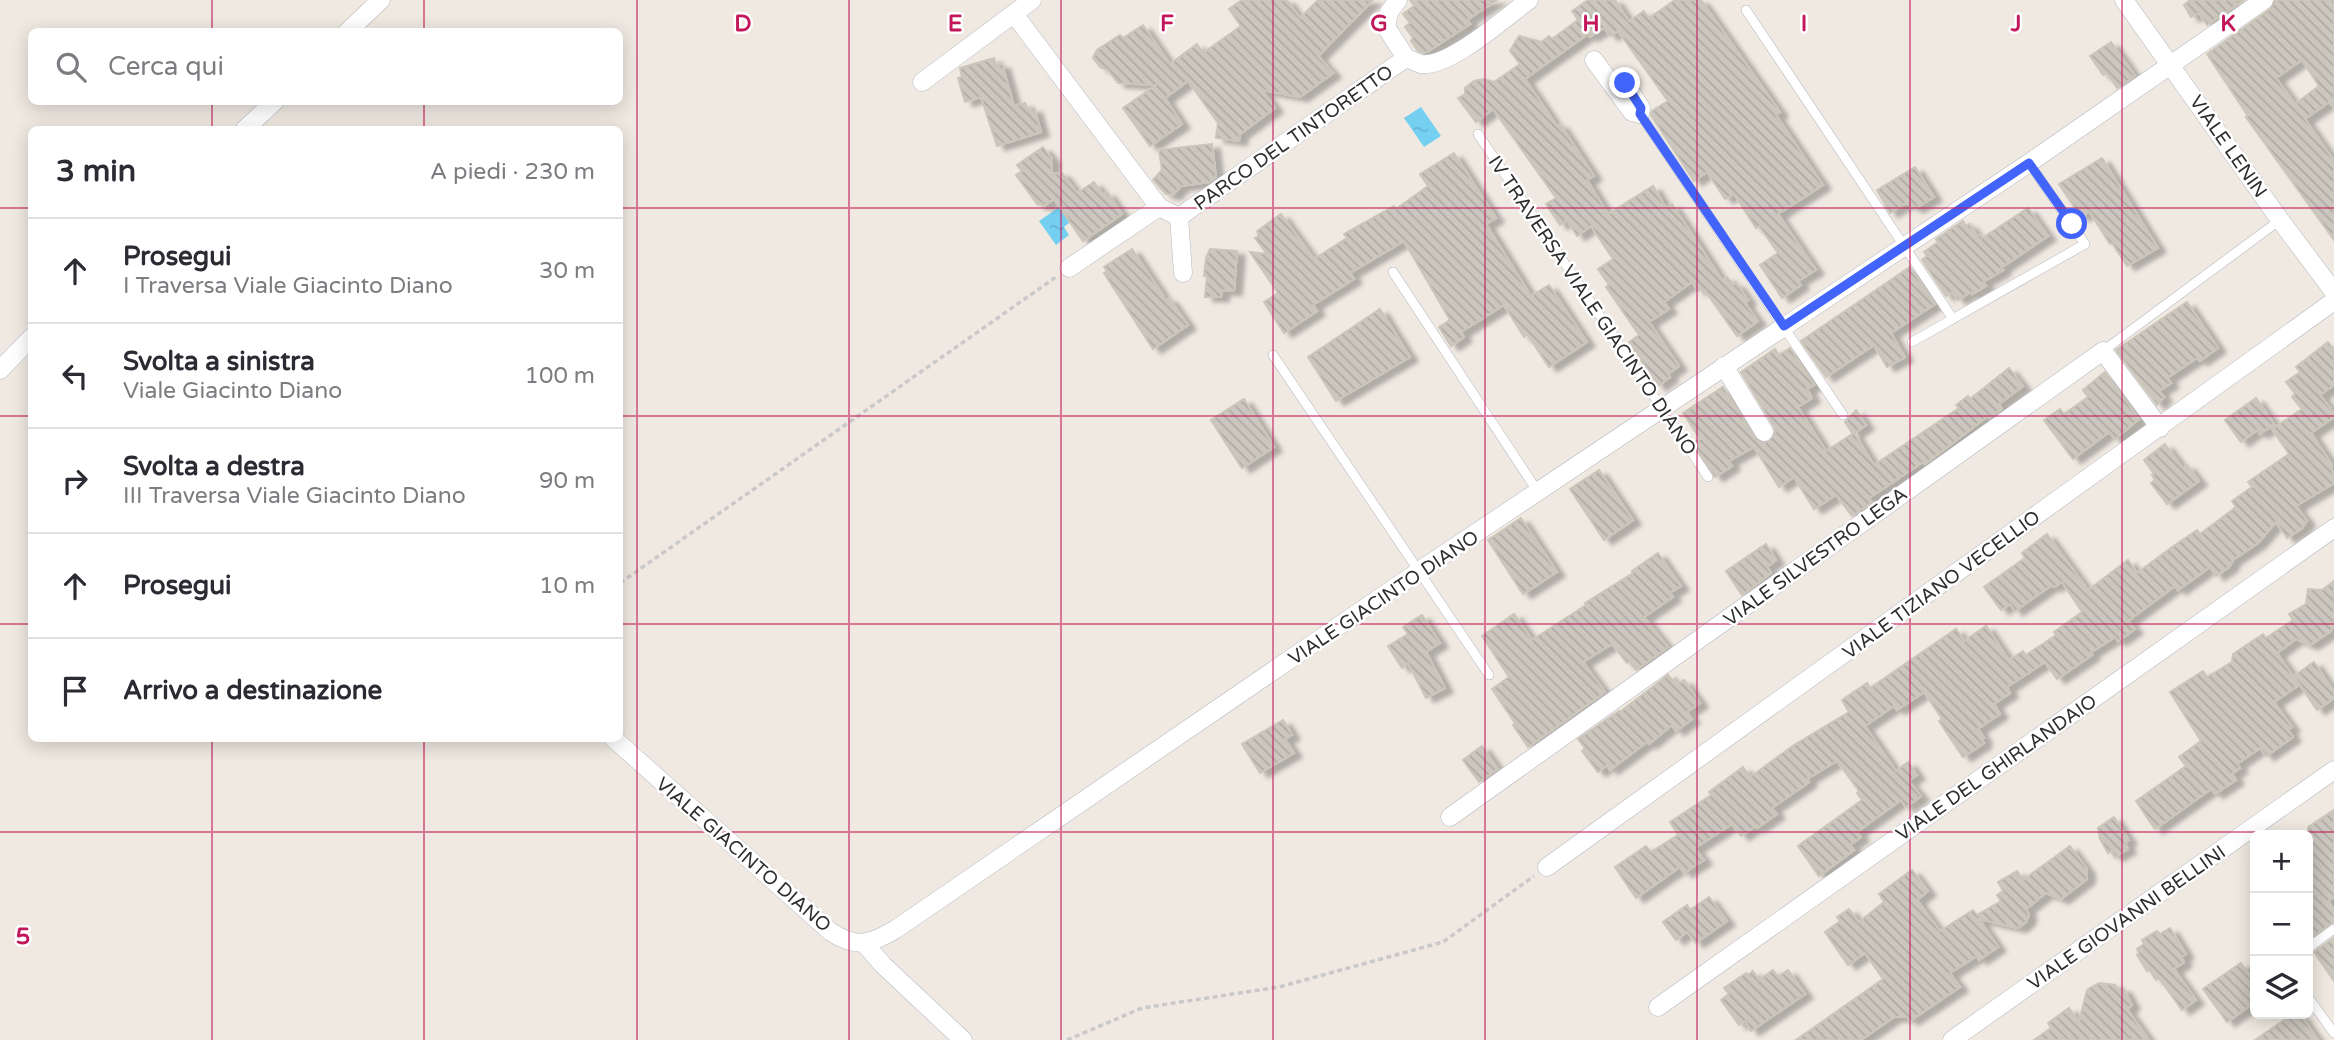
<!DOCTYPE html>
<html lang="it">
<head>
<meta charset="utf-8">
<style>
  :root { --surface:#fff; --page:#f2f2f3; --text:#2b2b33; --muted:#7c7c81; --line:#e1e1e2 }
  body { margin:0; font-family:"Varela Round",sans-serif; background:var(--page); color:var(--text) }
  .controls { position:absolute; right:21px; bottom:21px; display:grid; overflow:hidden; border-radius:10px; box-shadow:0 4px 18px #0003 }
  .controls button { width:63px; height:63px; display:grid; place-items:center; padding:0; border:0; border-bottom:2px solid var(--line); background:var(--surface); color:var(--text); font:35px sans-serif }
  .stop { position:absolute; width:21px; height:21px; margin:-16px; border:5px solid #4264fb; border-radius:50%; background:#fff }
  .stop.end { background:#4264fb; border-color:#fff; box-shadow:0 2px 7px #0008 }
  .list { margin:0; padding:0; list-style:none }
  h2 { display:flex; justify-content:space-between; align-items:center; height:91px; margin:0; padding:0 28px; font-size:30px }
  h2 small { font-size:23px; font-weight:400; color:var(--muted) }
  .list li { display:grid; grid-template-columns:46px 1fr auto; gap:21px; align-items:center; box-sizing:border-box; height:105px; padding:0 28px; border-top:2px solid var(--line) }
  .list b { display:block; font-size:26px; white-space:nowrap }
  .list p { margin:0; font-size:23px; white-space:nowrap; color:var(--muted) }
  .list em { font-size:23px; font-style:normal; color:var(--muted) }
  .icon { flex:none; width:38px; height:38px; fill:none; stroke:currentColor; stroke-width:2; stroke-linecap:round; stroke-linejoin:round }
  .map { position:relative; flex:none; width:2334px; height:1040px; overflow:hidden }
  .search { position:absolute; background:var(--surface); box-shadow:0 4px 18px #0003; left:28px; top:28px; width:595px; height:77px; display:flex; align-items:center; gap:18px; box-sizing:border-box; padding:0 24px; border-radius:10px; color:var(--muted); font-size:26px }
  .panel { position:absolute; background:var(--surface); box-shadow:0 4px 18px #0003; left:28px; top:126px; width:595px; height:616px; border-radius:10px }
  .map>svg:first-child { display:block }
  .water { fill:url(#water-ripples) }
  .building { fill:url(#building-back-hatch); stroke:#cbc5ba; stroke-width:2; fill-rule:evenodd; filter:url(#shadow) }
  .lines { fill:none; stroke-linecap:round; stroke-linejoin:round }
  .lane-casing { stroke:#b4b7c1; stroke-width:10 }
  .street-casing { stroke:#b4b7c1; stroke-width:19 }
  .path { stroke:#c9c9c9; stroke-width:3.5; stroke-dasharray:5 3.5; stroke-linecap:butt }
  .lane { stroke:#fff; stroke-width:9 }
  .street { stroke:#fff; stroke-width:18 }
  .route { stroke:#4264fb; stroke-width:9 }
  .grid { fill:none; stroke:#c2185b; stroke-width:2; stroke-opacity:0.55 }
  .labels { text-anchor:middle; stroke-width:5; stroke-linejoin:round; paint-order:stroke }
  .street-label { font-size:19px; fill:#2e2e2e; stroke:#fff }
  .grid-label { font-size:23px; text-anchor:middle; font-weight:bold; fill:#c2185b; stroke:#fff; stroke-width:5; stroke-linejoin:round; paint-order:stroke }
</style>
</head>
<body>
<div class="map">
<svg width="2334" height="1040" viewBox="0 0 2334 1040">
  <defs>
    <pattern id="water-ripples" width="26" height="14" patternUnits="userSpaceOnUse" patternTransform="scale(1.75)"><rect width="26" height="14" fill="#75cff0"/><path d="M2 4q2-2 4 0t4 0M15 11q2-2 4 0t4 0" fill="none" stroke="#66b2ce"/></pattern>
    <pattern id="building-back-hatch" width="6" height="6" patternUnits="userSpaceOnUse" patternTransform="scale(1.75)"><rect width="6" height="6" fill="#cbc7bf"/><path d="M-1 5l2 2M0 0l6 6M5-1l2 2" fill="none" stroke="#afaba4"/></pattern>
    <filter id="shadow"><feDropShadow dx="8" dy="4.5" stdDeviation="2" flood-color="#0004"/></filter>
  </defs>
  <rect width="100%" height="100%" fill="#efe9e1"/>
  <g class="water">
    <polygon points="1421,107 1441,136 1424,147 1404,118"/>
    <polygon points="1061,206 1070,222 1064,227 1069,235 1056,245 1039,221"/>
  </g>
  <g class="building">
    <polygon points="1242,0 1287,0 1300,18 1318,0 1373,0 1318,56 1333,73 1300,97 1262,90 1275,108 1240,134 1239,141 1216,138 1218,123 1188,81 1165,98 1182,124 1150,146 1123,108 1156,85 1118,83 1108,70 1100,67 1093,58 1097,50 1120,35 1123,38 1143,25 1170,64 1197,44 1203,53 1241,26 1229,9"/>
    <polygon points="1410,0 1497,0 1467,20 1470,24 1427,52 1422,52 1418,51 1411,41 1413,38 1405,27 1410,23 1403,14 1414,6"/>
    <polygon points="1588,0 1615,0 1629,21 1644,11 1649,18 1675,0 1701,0 1780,112 1776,115 1823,185 1778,214 1816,270 1798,281 1801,285 1782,298 1760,265 1778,253 1759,226 1756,228 1734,194 1725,199 1707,172 1694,181 1651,115 1652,111 1668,101 1618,31 1610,36 1604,28 1590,37 1588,34 1525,79 1557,126 1560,124 1594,176 1587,180 1608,214 1653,186 1666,208 1672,204 1722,280 1727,277 1733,285 1736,283 1748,300 1745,303 1758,321 1737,336 1703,288 1698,291 1692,282 1664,302 1669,309 1649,322 1679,366 1668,374 1670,377 1658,386 1629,342 1639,335 1606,287 1609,285 1598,269 1613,259 1591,226 1577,236 1567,220 1560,225 1546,204 1556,198 1493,109 1476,122 1458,98 1465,94 1465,88 1474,81 1484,79 1494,82 1520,64 1510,51 1519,36 1541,42 1549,36 1552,39 1578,20 1572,11"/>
    <polygon points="2190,0 2244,0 2207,25 2199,13 2191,17 2184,5"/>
    <path d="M2275 0H2334V108L2329 102 2305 119 2334 161V240L2246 117 2248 116 2207 54 2270 9ZM2302 60 2319 86 2295 104 2276 78Z"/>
    <polygon points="2111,42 2135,76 2117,88 2107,73 2103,75 2090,56"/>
    <polygon points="994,58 996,65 1002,64 1014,106 1025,103 1028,110 1034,108 1041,132 997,146 981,97 965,102 958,78 962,77 960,68"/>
    <polygon points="1212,144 1216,177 1209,182 1181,186 1173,195 1166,194 1153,180 1162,170 1159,150"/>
    <polygon points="1043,147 1052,159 1051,174 1062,173 1077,193 1094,182 1103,195 1107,192 1122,214 1083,241 1054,199 1044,206 1042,203 1038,205 1016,175 1022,171 1017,165"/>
    <polygon points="1454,153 1496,218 1486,224 1531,296 1549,285 1587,342 1549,367 1527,334 1524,337 1504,305 1461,332 1464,337 1451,346 1439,327 1450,320 1404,241 1350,273 1354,279 1313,305 1317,311 1284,333 1264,302 1278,293 1250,252 1267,254 1255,238 1259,236 1257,231 1281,214 1314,259 1347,238 1344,234 1394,206 1396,209 1428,186 1420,174"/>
    <polygon points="2102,158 2158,248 2127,266 2112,243 2110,244 2089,211 2081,217 2059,184"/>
    <polygon points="1915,167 1934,197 1916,208 1906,203 1890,213 1877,190"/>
    <polygon points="2028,208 2048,236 2001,268 2003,270 1983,282 1986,286 1972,294 1971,292 1958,300 1952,292 1946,296 1922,260 1927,256 1924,252 1938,242 1936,239 1963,221 1966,226 1969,224 1977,236 1980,235 1982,238"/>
    <polygon points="1132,249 1166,300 1169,298 1188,325 1153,349 1104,273 1107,271 1104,267"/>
    <polygon points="1210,249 1237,251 1234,291 1222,290 1221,297 1205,297 1207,276 1204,276 1206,258"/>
    <polygon points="1910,267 1935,304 1891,333 1905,357 1887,367 1874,345 1826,377 1801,341"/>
    <polygon points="2187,302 2218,348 2200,361 2197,358 2167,378 2171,383 2159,391 2164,397 2157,405 2116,350"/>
    <polygon points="1380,309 1410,357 1336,401 1308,357"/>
    <polygon points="2328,342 2334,350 2334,385 2320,395 2334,413 2334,417 2311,433 2331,463 2334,483 2296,506 2307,521 2302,528 2287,538 2276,522 2258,543 2233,560 2229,567 2216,576 2210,567 2178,590 2175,586 2128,621 2135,629 2118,641 2115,637 2090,653 2092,655 2057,679 2045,662 2007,687 2010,693 1994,704 2000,714 1978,729 1984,738 1981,740 1984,743 1963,757 1939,721 1942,719 1924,692 1897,710 1894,706 1865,726 1896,771 1908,762 1917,775 1909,781 1921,796 1906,807 1901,800 1857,832 1861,837 1850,845 1854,850 1819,876 1798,846 1862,800 1857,793 1859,791 1837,761 1807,779 1809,782 1772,808 1777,814 1757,828 1756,826 1741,836 1732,824 1695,848 1704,860 1684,873 1680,867 1636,898 1615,867 1646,846 1651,852 1678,835 1670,822 1711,795 1709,792 1743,767 1750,777 1794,745 1849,712 1842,700 1867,683 1870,688 1956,629 1964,641 1986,626 2009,660 2023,651 2026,655 2056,635 2054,632 2082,612 2062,582 2054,587 2052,585 2015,611 2010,604 2001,610 1984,587 2025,558 2022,553 2047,534 2088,590 2128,560 2137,573 2172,547 2197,530 2200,534 2236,507 2232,501 2252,487 2248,482 2289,454 2272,429 2302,409 2292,397 2295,394 2286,382 2300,372 2296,367"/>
    <polygon points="1790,348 1814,385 1807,389 1812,398 1798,407 1826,451 1854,433 1874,465 1959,408 1956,405 1968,396 1970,399 2009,368 2023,386 1999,404 2002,409 1989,418 1988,416 1925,464 1923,462 1869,498 1872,502 1852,516 1836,495 1814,509 1794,477 1779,487 1754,447 1729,461 1732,466 1715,477 1693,443 1700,439 1683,413 1723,387 1755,438 1764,443 1770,441 1775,432 1774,427 1741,372 1775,349 1779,355"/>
    <polygon points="2105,372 2139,419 2115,439 2109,432 2073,459 2044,420 2060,409 2064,414 2088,397 2083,390"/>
    <polygon points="2256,398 2274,424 2260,434 2257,430 2241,442 2225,420"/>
    <polygon points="1244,399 1274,447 1242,468 1211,420"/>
    <polygon points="1856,410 1866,425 1853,434 1845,422"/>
    <polygon points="2165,444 2183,468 2187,465 2199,481 2167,504 2151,483 2155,480 2152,475 2154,474 2144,460"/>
    <polygon points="1599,470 1633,520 1604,540 1570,489"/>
    <polygon points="1521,518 1557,572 1523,594 1488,540"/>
    <polygon points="1766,544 1776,560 1767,567 1771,573 1742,595 1726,571"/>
    <polygon points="1658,553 1681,586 1670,593 1673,597 1644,617 1668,647 1636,670 1629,661 1627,663 1612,644 1583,662 1605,692 1528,747 1513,725 1515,723 1492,689 1509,677 1482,636 1514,614 1532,640 1586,605 1585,603 1633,573 1632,571"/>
    <polygon points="2334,581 2334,624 2331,631 2310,645 2296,639 2277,653 2299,685 2274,702 2292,727 2288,730 2293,737 2266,756 2260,748 2237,764 2240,768 2232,774 2236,780 2215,794 2211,789 2155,829 2136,801 2186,766 2179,757 2201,741 2170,692 2203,671 2207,677 2232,662 2233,654 2263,634 2266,638 2293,620 2289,614 2306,604 2308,589 2322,590"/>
    <polygon points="1422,615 1440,643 1426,652 1445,688 1426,698 1408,663 1402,668 1388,646 1408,634 1403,627"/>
    <polygon points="2314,662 2334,692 2334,698 2317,710 2294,676"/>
    <polygon points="1668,675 1673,681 1676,678 1680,683 1684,680 1700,703 1687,712 1692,719 1676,731 1672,725 1649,744 1647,742 1610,770 1607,765 1598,772 1582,751 1585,748 1578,739 1619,711 1620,712"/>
    <polygon points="1283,720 1292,735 1285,739 1294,753 1260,773 1242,744"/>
    <polygon points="1482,746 1498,769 1479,782 1463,760"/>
    <polygon points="2334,810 2334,897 2328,901 2334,910 2334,922 2308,940 2308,827"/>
    <polygon points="2114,817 2129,840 2125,843 2128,849 2115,857 2111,851 2108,853 2100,839 2098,828"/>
    <polygon points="2070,846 2087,869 2087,879 2061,899 2046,893 2026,909 2029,915 2026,922 2018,928 1979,919 1998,947 1979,960 1977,956 1950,973 1960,987 1910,1021 1907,1017 1894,1017 1861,1040 1796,1040 1883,979 1865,953 1848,965 1825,932 1840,921 1837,917 1849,909 1859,922 1884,902 1879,894 1912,870 1928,891 1917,900 1940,931 1973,910 1977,915 2001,901 1997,895 2003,891 1998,882 2017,871 2023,880"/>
    <polygon points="1709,897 1727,921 1696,943 1687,932 1676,940 1663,922 1687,905 1690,910"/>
    <polygon points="2170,928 2186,954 2181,957 2184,962 2174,969 2196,1000 2182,1010 2159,978 2156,980 2150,970 2147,971 2137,955 2139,953 2137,949 2144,944 2142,940 2157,931 2160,934"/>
    <polygon points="2334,938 2334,981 2314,952"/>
    <polygon points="2241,963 2255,983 2255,1002 2227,1022 2203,989"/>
    <polygon points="1773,970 1778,977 1788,970 1805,994 1751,1031 1745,1021 1739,1025 1721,1000 1729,994 1724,988 1746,973 1748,975 1753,971 1759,980"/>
    <polygon points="2099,983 2115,985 2119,990 2123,988 2132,1005 2127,1009 2149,1040 2034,1040 2051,1028 2048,1023 2069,1008 2079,1022 2087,990"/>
    <polygon points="2293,1014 2300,1014 2318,1040 2255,1040"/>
  </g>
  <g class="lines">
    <defs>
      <g id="lane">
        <polyline points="1746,10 1953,319"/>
        <polyline points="1640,114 1843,415"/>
        <polyline points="1478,134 1708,477"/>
        <polyline points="1393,272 1538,492"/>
        <polyline points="1912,342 2085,244 2029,163"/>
        <polyline points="2103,351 2280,220"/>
        <polyline points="1273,355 1489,675"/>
        <polyline points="2308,948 2334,929"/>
        <polyline points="2308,997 2334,1033"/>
      </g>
      <g id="street">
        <polyline points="1398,0 1389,12 1386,27 1406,58"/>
        <polyline points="2124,0 2280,220 2334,292"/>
        <polyline points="1014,14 1159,207 1179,217 1183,273"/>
        <polyline points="347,32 381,0"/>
        <polyline points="1594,60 1632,112 1640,114 1641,108 1625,83"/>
        <polyline points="922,82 1032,0"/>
        <polyline points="244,130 274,102"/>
        <path d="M1179 217 1406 58C1410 59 1417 63 1421 64 1449 68 1506 17 1529 0"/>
        <polyline points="1069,268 1159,207"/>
        <polyline points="1724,366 1764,432"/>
        <polyline points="0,370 32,337"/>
        <path d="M613 738 831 932C857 949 871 944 896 929L1419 571 2029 163 2264 0"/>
        <polyline points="1450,817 2103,351 2160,428"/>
        <polyline points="1547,867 2334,301"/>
        <polyline points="864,943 883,965 963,1040"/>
        <polyline points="1658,1007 2334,528"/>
        <polyline points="1952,1040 2334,770"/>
      </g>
    </defs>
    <use href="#lane" class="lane-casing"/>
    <use href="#street" class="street-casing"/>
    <g class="path">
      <polyline points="620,583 1056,277"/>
      <polyline points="1067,1040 1142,1008 1279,987 1443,942 1534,876"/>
    </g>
    <use href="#lane" class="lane"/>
    <use href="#street" class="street"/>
  </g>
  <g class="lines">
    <polyline class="route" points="1625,83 1641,108 1640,114 1784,326 2029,163 2072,224"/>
  </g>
  <path class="grid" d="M212 0V32M424 0V32M637 0V1040M849 0V1040M1061 0V1040M1273 0V1040M1485 0V1040M1697 0V1040M1910 0V1040M2122 0V1040M212 102V130M424 102V130M0 208H32M620 208H2334M0 416H32M620 416H2334M0 624H32M620 624H2334M212 738V1040M424 738V1040M0 832H2334"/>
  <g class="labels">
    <g class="street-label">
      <text transform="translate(1293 137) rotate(-35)" y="7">PARCO DEL TINTORETTO</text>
      <text transform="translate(2229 146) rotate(55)" y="7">VIALE LENIN</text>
      <text transform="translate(1593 305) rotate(56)" y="7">IV TRAVERSA VIALE GIACINTO DIANO</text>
      <text transform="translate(1815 556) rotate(-36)" y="7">VIALE SILVESTRO LEGA</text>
      <text transform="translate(1941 584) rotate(-36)" y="7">VIALE TIZIANO VECELLIO</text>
      <text transform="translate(1383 597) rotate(-34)" y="7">VIALE GIACINTO DIANO</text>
      <text transform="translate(1996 767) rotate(-35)" y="7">VIALE DEL GHIRLANDAIO</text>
      <text transform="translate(744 854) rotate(41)" y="7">VIALE GIACINTO DIANO</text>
      <text transform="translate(2126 917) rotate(-35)" y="7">VIALE GIOVANNI BELLINI</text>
    </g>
  </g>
  <g class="grid-label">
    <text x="743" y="31">D</text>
    <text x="955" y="31">E</text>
    <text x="1167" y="31">F</text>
    <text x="1379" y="31">G</text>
    <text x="1591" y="31">H</text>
    <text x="1804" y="31">I</text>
    <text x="2016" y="31">J</text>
    <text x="2228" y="31">K</text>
    <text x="23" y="944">5</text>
  </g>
</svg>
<div class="controls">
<button>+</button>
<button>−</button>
<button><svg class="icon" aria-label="layers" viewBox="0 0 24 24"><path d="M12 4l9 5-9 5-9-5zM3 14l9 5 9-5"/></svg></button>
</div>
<div class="stop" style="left:2072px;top:224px"></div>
<div class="stop end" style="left:1625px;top:83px"></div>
<div class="search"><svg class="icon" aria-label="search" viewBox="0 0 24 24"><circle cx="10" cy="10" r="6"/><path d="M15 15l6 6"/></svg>Cerca qui</div>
<section class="panel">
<h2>3 min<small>A piedi · 230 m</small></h2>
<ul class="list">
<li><svg class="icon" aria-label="ahead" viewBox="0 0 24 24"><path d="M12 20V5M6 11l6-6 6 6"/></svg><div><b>Prosegui</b><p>I Traversa Viale Giacinto Diano</p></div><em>30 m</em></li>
<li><svg class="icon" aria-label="left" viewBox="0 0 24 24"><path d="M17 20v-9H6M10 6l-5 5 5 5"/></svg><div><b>Svolta a sinistra</b><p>Viale Giacinto Diano</p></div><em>100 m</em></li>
<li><svg class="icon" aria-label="right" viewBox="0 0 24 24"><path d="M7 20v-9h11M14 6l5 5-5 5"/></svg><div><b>Svolta a destra</b><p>III Traversa Viale Giacinto Diano</p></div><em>90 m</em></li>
<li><svg class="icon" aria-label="ahead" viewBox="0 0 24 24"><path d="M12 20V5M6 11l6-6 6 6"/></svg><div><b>Prosegui</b></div><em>10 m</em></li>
<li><svg class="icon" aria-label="arrive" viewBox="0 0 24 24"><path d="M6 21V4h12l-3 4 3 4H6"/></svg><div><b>Arrivo a destinazione</b></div></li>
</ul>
</section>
</div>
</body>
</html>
